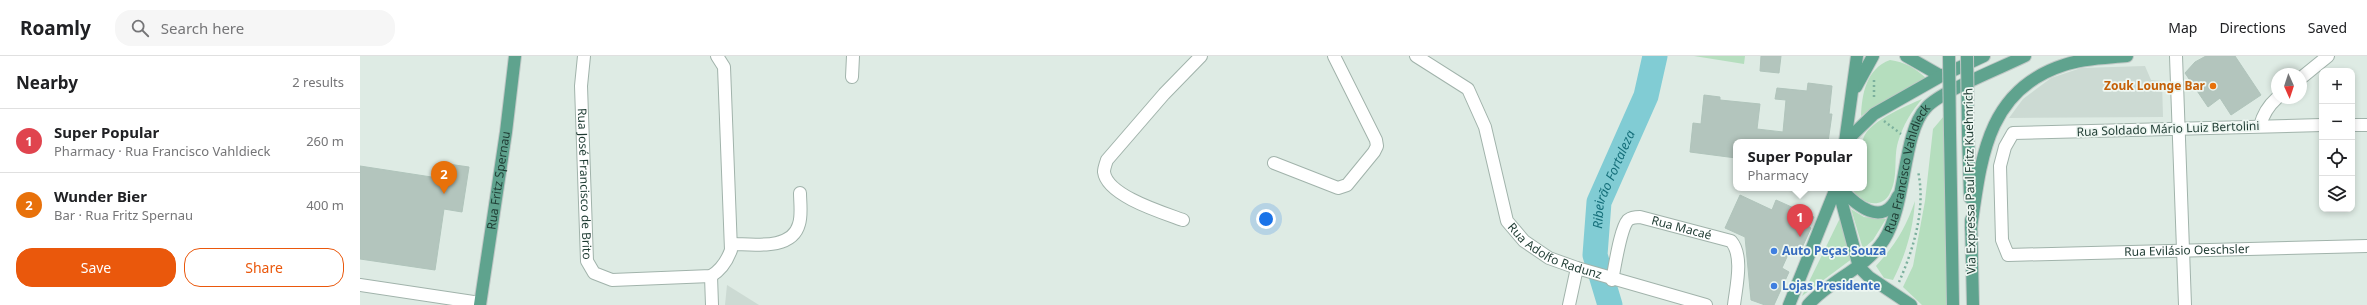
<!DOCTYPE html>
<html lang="en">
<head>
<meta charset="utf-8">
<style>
  :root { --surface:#fff; --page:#f6f6f6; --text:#202124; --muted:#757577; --line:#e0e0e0; --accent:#ea580c }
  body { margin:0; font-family:"Noto Sans",sans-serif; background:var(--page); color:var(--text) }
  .controls { position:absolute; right:12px; top:12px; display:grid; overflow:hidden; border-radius:8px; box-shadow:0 2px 6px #0003 }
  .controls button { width:36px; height:36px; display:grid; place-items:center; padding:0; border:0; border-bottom:1px solid var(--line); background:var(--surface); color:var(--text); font:20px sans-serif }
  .compass { position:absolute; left:1911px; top:12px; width:36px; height:36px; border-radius:50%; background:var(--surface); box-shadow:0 2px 6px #0003; rotate:177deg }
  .you { position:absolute; left:906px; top:163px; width:14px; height:14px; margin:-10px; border:3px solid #fff; border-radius:50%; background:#1a73e8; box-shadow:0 0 0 6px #1a73e833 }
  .badge { display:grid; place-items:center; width:26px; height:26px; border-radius:50%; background:var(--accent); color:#fff; font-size:13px; font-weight:700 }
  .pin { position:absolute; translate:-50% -33px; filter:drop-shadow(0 1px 2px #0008) }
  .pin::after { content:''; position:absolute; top:21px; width:14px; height:12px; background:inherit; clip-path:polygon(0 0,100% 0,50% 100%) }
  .popup { position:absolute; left:1373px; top:83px; width:134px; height:52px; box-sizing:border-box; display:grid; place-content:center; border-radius:8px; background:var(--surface); filter:drop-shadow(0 1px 3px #0005); font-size:13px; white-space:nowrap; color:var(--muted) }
  .popup b { font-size:15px; color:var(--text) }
  .popup::after { content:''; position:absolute; left:50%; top:100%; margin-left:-8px; border:8px solid transparent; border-top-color:var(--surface) }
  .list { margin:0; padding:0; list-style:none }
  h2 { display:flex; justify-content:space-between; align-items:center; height:52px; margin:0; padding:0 16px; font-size:17px }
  h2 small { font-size:13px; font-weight:400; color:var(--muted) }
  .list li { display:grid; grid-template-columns:26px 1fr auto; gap:12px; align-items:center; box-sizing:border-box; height:64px; padding:0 16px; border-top:1px solid var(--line) }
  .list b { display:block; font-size:15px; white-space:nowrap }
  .list p { margin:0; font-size:13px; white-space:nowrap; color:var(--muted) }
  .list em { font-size:13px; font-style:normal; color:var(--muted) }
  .actions { display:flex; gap:8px; padding:12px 16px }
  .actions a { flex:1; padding:9px 0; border:1px solid var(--accent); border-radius:16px; text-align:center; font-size:14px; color:var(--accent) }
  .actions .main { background:var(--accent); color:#fff }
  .icon { flex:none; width:22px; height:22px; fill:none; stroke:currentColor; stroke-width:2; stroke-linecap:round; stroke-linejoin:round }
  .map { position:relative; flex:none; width:2007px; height:249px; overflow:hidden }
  header { display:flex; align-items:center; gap:24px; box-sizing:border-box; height:56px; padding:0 20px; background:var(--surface); border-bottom:1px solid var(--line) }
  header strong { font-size:19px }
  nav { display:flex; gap:22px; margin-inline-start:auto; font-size:14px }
  .search { width:280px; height:36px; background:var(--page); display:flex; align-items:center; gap:10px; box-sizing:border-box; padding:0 14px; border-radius:16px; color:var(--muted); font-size:15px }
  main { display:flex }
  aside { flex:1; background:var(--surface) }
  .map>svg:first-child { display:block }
  .built { fill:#ccdad3 }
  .green { fill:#b5debe }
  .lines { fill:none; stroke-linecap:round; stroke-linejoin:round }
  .river { stroke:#81ccd4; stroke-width:25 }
  .building { fill:#b3c5bd; stroke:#b0c4bb }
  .minor-casing { stroke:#a1b3ab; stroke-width:14 }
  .major-casing { stroke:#c0c8c6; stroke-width:14 }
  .path { stroke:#7cb09d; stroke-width:2.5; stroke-dasharray:2 3; stroke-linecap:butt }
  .minor { stroke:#fff; stroke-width:12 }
  .major { stroke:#5fa38e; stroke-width:12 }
  .major-bridge-casing { stroke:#c0c8c6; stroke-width:14; stroke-linecap:butt }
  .major-bridge { stroke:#5fa38e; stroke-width:12 }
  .food-dot { fill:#e8710a; stroke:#eef7f2; stroke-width:1.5 }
  .shop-dot { fill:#3f7fe0; stroke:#eef7f2; stroke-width:1.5 }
  .labels { text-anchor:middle; stroke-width:3.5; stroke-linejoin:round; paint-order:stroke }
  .food-label { font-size:12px; font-weight:bold; fill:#c56008; stroke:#eef7f2; text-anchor:end }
  .street-label { font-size:12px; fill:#1e3b32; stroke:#eef7f2 }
  .shop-label { font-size:12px; font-weight:bold; fill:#366cbe; stroke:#eef7f2; text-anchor:start }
  .water-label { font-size:13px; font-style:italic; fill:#156f7a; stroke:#eef7f2 }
</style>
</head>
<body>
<header>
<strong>Roamly</strong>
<div class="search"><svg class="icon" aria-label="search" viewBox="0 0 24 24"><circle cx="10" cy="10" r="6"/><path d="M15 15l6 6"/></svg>Search here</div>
<nav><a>Map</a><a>Directions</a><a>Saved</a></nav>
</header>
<main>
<aside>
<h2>Nearby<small>2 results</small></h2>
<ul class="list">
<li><span class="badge" style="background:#e0444e">1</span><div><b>Super Popular</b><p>Pharmacy · Rua Francisco Vahldieck</p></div><em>260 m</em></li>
<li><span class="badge" style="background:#e8710a">2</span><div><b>Wunder Bier</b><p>Bar · Rua Fritz Spernau</p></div><em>400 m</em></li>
</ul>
<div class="actions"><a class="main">Save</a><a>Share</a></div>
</aside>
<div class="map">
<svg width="2007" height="249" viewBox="0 0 2007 249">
  <rect width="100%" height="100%" fill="#deebe4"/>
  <g class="built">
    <polygon points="1785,10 1791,24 1802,25 1803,61 1649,62 1663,43 1691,22 1721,12"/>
    <polygon points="367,229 399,249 365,249"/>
  </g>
  <g class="green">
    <polygon points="1334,0 1385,0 1384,8"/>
    <path d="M1530 4C1545 6 1555 12 1566 22L1526 44 1501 60C1502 38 1506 13 1530 4Z"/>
    <path d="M1562 43C1551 56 1543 69 1538 86 1533 103 1539 122 1529 139 1519 155 1497 145 1492 132H1504C1504 117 1503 99 1503 86 1502 68 1548 49 1562 43Z"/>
    <polygon points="1584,60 1588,249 1562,249 1543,231 1553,210 1565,145 1573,73"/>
    <path d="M1555 145C1553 174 1546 198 1533 224L1524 222 1516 210C1536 188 1545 173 1555 145Z"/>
    <polygon points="1491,153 1504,161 1526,163 1513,184 1503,193"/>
    <polygon points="1481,160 1493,202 1442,240"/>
  </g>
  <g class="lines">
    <path class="river" id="s1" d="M1250 249 1235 199 1239 146 1286 40 1295 0"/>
  </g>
  <g class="building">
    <polygon points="1401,0 1421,0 1419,17 1400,15"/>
    <polygon points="1846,0 1875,0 1901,39 1871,59 1860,42 1848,51 1825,17 1835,6"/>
    <polygon points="1448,27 1472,30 1469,58 1472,58 1468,86 1376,86 1376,102 1330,96 1333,67 1341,68 1344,39 1360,41 1360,44 1400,48 1397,73 1423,76 1426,44 1415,43 1417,32 1447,35"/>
    <polygon points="81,107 109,111 102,156 84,153 75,214 0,203 0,110 78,122"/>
    <polygon points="1380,139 1412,154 1416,144 1454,161 1449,171 1451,172 1440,196 1431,192 1422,212 1429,216 1414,249 1405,249 1391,244 1385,181 1365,172"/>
  </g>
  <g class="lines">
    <defs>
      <g id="minor">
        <path id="s2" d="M224 0 221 30 227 205 234 217 252 224 351 220C361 214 367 205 371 194L364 11 357 0"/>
        <path id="s3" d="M1056 0 1108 33 1125 71 1147 165 1164 185 1189 202 1217 212 1346 249"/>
        <polyline points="1816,0 1825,249"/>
        <polyline points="492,21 493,0"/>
        <polyline points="1941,22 1968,0"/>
        <path id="s4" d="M1962 69 1653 77 1645 91 1640 110 1642 184 1648 199 2007 190"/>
        <polyline points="1992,69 2007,69"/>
        <path d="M1900 70C1903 58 1908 50 1917 42"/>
        <polyline points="914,107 978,132 987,129 1014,96 1017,90 1016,84 974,0"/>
        <path d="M823 164C804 157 747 140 744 116 744 112 746 107 747 104L804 38 841 0"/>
        <path d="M371 188C392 188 432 195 439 168 442 159 440 146 440 137"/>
        <polyline points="351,220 352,249"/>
        <path id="s5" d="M1252 224C1255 211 1260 173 1268 164 1272 161 1276 161 1280 161L1371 185C1384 200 1376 231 1374 249"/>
        <polyline points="0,229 120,247"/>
        <polyline points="1209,249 1217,212"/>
      </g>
      <g id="major">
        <polyline points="1546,0 1581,20"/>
        <polyline points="1496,31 1513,0"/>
        <polyline points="1590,77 1593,249"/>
        <polyline points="1608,78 1610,142"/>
        <polyline points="1485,86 1514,58 1581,20 1624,0"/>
        <polyline points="1485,86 1497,0"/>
        <polyline points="1478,132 1499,211 1509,221 1551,249"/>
        <path d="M1480 132C1496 149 1523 173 1538 140"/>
        <polyline points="1611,164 1613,249"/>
        <path d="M1611 172C1621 104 1626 34 1704 9 1724 2 1746 2 1767 0"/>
        <path id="s6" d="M120 249 146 76 155 0"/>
        <polyline points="1429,249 1476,132"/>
        <path id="s7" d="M1448 249C1470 224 1505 213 1524 184 1547 148 1542 78 1566 52 1579 36 1643 11 1665 0"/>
      </g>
    </defs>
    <use href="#minor" class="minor-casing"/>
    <use href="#major" class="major-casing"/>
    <g class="path">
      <polyline points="1514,24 1514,43"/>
      <polyline points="1524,65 1541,78"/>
      <path d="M1539 226C1554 192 1566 152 1558 115"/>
    </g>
    <use href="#minor" class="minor"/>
    <use href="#major" class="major"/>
    <defs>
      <g id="major-bridge">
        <polyline points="1589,0 1590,77"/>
        <polyline points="1607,0 1608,78"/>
      </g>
    </defs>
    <use href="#major-bridge" class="major-bridge-casing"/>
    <use href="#major-bridge" class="major-bridge"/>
  </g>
  <circle class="food-dot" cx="1853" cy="30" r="4"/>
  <g class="shop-dot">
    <circle cx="1414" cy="195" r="4"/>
    <circle cx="1414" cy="230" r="4"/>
  </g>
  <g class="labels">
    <g class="food-label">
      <text x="1845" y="34">Zouk Lounge Bar</text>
    </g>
    <g class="street-label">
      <text transform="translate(1808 73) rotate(-2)" y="4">Rua Soldado Mário Luiz Bertolini</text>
      <text dy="4" stroke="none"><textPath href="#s7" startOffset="176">Rua Francisco Vahldieck</textPath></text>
      <text dy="4" stroke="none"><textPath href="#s6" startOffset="126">Rua Fritz Spernau</textPath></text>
      <text transform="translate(1610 125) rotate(-91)" y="4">Via Expressa Paul Fritz Kuehnrich</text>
      <text dy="4" stroke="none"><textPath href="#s2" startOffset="128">Rua José Francisco de Brito</textPath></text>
      <text dy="4" stroke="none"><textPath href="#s5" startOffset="118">Rua Macaé</textPath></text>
      <text dy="4" stroke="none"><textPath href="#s3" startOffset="258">Rua Adolfo Radunz</textPath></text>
      <text dy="4" stroke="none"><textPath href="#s4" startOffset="614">Rua Evilásio Oeschsler</textPath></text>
    </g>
    <g class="shop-label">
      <text x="1422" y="199">Auto Peças Souza</text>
      <text x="1422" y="234">Lojas Presidente</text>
    </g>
    <g class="water-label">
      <text dy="5" stroke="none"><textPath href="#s1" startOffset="131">Ribeirão Fortaleza</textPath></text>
    </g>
  </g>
</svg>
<div class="controls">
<button>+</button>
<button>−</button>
<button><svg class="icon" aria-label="locate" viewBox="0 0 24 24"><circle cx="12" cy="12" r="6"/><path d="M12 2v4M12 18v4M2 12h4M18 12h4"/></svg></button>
<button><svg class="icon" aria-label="layers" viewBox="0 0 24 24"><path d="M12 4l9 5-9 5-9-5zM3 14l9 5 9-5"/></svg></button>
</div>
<svg class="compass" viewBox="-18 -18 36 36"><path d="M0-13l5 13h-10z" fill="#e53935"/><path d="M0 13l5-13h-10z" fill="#757577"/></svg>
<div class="you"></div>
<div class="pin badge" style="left:1440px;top:181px;background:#e0444e">1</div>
<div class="popup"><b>Super Popular</b>Pharmacy</div>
<div class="pin badge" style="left:84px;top:138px;background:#e8710a">2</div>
</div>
</main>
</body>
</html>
